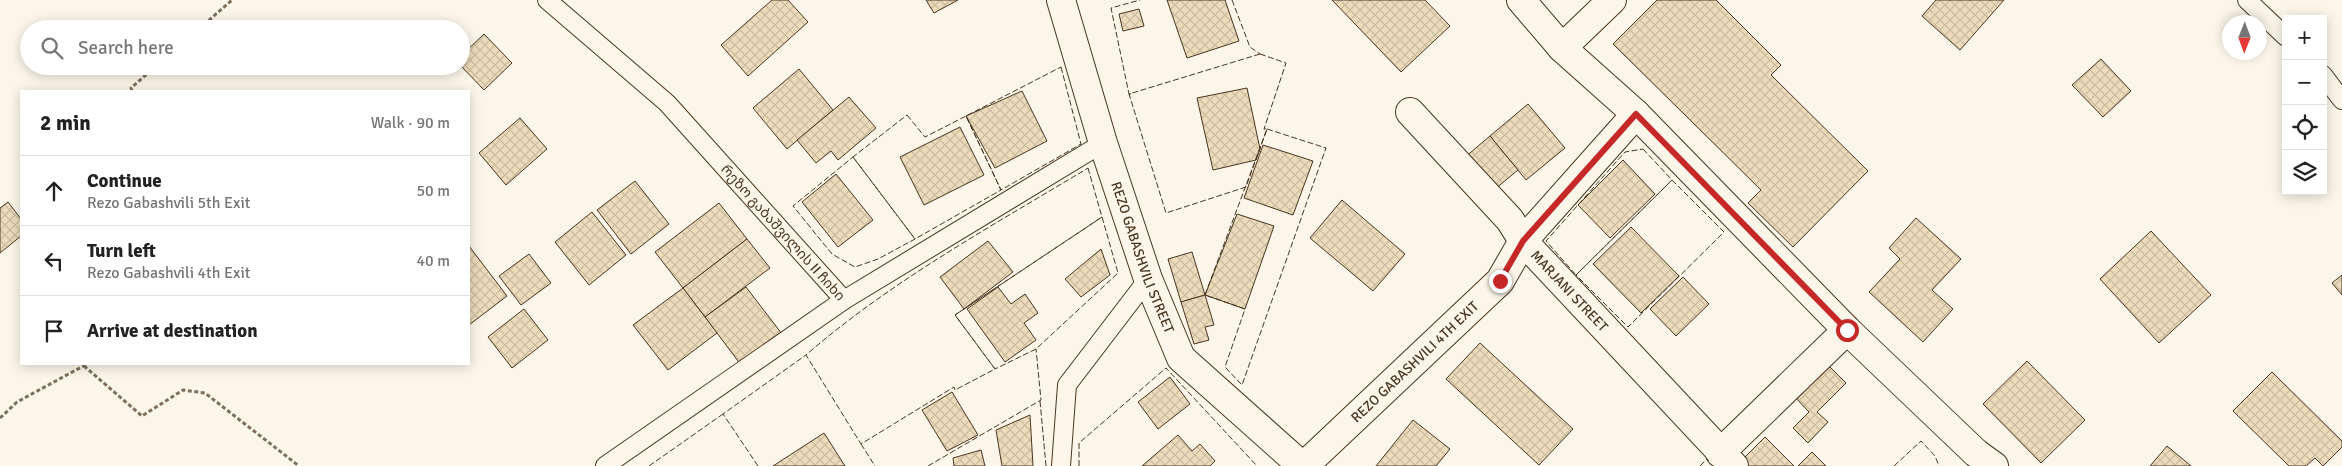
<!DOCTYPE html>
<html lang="en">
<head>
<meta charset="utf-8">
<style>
  :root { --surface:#fff; --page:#f6f6f6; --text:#222; --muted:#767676; --line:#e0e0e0 }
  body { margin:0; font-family:Signika,"Noto Sans Georgian",sans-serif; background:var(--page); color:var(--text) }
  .controls { position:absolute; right:15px; top:15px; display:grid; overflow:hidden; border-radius:0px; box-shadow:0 2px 12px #0003 }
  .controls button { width:45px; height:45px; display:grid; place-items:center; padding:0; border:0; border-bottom:1px solid var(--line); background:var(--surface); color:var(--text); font:25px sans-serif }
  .compass { position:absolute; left:2222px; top:15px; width:45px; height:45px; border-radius:50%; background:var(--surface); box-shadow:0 2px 12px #0003; rotate:181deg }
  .stop { position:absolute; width:15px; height:15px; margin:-11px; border:4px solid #c62828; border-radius:50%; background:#fff }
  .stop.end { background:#c62828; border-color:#fff; box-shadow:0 1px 5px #0008 }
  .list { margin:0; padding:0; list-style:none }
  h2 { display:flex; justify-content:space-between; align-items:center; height:65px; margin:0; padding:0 20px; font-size:21px }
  h2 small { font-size:16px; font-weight:400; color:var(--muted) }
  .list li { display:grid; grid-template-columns:32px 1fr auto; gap:15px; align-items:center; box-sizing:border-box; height:70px; padding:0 20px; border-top:1px solid var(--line) }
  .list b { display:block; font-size:19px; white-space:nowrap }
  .list p { margin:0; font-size:16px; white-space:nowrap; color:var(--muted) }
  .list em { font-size:16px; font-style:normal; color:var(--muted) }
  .icon { flex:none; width:28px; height:28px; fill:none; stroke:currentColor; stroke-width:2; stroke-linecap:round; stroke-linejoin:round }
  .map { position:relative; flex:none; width:2342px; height:466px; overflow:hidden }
  .search { position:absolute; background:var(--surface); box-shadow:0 2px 12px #0003; left:20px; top:20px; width:450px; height:55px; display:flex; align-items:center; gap:12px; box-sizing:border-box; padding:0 18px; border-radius:28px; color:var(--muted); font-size:19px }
  .panel { position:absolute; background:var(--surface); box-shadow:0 2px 12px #0003; left:20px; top:90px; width:450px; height:275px; border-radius:0px }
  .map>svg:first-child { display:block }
  .building { fill:url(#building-cross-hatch); stroke:#4a3520 }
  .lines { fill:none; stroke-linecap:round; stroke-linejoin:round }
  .service-casing { stroke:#4a3520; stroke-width:20 }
  .minor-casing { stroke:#4a3520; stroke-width:30 }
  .path { stroke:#7f6f5c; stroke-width:3; stroke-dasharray:4 2.5; stroke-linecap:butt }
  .service { stroke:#fbf6e9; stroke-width:18 }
  .minor { stroke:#fbf6e9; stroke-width:28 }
  .fence { stroke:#4a3520; stroke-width:1; stroke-dasharray:6 2.5; stroke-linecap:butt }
  .route { stroke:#c62828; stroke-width:6 }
  .labels { text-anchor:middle; stroke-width:4; stroke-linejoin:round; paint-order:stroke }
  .street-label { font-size:14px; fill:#4a3520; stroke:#fbf6e9 }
</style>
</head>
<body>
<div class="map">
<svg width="2342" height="466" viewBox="0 0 2342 466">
  <defs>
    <pattern id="building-cross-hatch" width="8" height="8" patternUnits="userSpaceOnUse" patternTransform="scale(1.25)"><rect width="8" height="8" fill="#ecdcbc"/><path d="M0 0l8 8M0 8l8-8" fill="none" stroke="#ccbda1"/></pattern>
  </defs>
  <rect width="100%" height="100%" fill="#fbf6e9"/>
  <g class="building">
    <polygon points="772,0 788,0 808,22 748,76 721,45"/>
    <polygon points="926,0 958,0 934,13"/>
    <polygon points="1167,0 1225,0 1239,41 1187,58"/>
    <polygon points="1332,0 1425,0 1450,26 1401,72"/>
    <polygon points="1657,0 1716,0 1781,65 1771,75 1868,171 1793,247 1748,203 1761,190 1613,44"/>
    <polygon points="1936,0 2004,0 1960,50 1922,16"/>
    <polygon points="1139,9 1144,26 1123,31 1119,14"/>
    <polygon points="484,34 512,63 484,90 461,66 461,56"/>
    <polygon points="2101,59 2131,91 2103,117 2072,85"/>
    <polygon points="799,69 833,110 787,149 753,108"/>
    <polygon points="1247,88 1260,149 1256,160 1213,170 1197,98"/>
    <polygon points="1022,91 1047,141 995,168 966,116"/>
    <polygon points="849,97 876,128 838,160 831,151 816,163 797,140"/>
    <polygon points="1528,104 1565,148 1526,180 1490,136"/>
    <polygon points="520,118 547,149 506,185 479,153"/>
    <polygon points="960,127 984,175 924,205 900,157"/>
    <polygon points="1490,136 1518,170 1495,189 1464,158"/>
    <polygon points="1263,145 1313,161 1293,215 1244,198"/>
    <polygon points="1623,160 1655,194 1610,238 1578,205"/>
    <polygon points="836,174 873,220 838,247 802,202"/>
    <polygon points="635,181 669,224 631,254 597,210"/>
    <polygon points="1342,200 1405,254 1373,291 1310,238"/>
    <polygon points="8,202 21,219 21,236 0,253 0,208"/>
    <polygon points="719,203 747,239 683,288 655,252"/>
    <polygon points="592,212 626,255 589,285 555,242"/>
    <polygon points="1237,214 1274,226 1245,309 1205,295"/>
    <polygon points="1916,218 1961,259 1932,290 1953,309 1923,342 1869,292 1900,259 1889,248"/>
    <polygon points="1631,227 1679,276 1641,313 1593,264"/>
    <polygon points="2151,231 2211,295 2159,343 2100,279"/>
    <polygon points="747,239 770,268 705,317 683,288"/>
    <polygon points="988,241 1013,272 964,309 940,277"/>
    <polygon points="469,246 507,296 469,325"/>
    <polygon points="1101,249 1110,275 1081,297 1065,279"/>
    <polygon points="1192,252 1205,295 1181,302 1168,259"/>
    <polygon points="529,254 551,283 521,305 499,276"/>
    <polygon points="2342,275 2342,295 2332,283"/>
    <polygon points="1683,277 1709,304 1676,336 1650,309"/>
    <polygon points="746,287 782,334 741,365 705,317"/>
    <polygon points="998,287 1011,304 1025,294 1038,313 1024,323 1036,340 1005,362 967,309"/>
    <polygon points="683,288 717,333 668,370 633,325"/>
    <polygon points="1205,295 1214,325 1205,327 1209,340 1194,344 1181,302"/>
    <polygon points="524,309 548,340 512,368 488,337"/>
    <polygon points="1480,343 1573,429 1539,465 1446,379"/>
    <polygon points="1824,361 1846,383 1817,412 1828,422 1808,443 1793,428 1809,412 1792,394"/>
    <polygon points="2027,361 2085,420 2041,463 1983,404"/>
    <polygon points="2272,372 2342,441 2342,447 2323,466 2315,458 2306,466 2289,466 2233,411"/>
    <polygon points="1170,377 1190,404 1158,429 1138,402"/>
    <polygon points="952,392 978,435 947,451 922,410"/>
    <polygon points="1030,415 1033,466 1002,466 996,430"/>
    <polygon points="1413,420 1450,449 1436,466 1376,466"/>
    <polygon points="824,433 845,466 773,466"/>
    <polygon points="1178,435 1192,451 1200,444 1215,461 1210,466 1142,466"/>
    <polygon points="1765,437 1794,466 1746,466 1741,461"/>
    <polygon points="2167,446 2191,466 2150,466"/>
    <polygon points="981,450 985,466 954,466 953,458"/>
    <polygon points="1812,452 1826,466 1798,466"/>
  </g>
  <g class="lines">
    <defs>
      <g id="service">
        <path id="s1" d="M547 0 667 103 844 300"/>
        <polyline points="2247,0 2286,37"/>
        <polyline points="2323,75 2342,100"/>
        <polyline points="605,466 844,300 1103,143"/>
        <polyline points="1061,466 1067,385 1148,279"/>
      </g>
      <g id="minor">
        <path id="s2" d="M1061 0 1103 143 1148 279 1181 358 1302 466"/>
        <polyline points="1521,0 1562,48 1636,114 1847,330 1976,453 1994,466"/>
        <polyline points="1562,48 1612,0"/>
        <path id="s3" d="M1410 112 1510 220 1523 241 1734 466"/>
        <polyline points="1720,453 1847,330"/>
        <path id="s4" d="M1304 466 1500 281 1523 241 1636 114"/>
      </g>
    </defs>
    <use href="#service" class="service-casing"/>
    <use href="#minor" class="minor-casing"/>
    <g class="path">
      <polyline points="199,29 232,0"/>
      <polyline points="132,91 131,88 156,66"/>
      <polyline points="84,366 142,416 183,390 205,393 299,466"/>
      <polyline points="0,418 17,402 87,364"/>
    </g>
    <use href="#service" class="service"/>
    <use href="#minor" class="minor"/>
    <g class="fence">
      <polyline points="1232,0 1250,47 1260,54"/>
      <polygon points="1260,54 1286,63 1264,129 1267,129 1246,187 1166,213 1129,94"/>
      <polygon points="1061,67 1081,144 1001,190 966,116"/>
      <polyline points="1131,94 1129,94 1111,8 1140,0"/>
      <polygon points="907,115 925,137 966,116 1001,190 915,239 853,157"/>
      <polygon points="1267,129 1326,148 1242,385 1225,367 1245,309 1205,295"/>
      <polygon points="1643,149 1672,180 1576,275 1546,241 1625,152"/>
      <polygon points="853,157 915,239 878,259 855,267 832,254 793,206"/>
      <path d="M1088 168 1102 217 955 315 995 369 955 390 954 387 861 444 806 355C891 281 992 226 1088 168Z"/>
      <polygon points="1672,180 1724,232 1628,327 1576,275"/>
      <polygon points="1102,217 1118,273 1036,349 995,369 955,315"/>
      <polyline points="1040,401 1046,466"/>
      <polyline points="861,444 875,466"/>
      <polyline points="649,466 723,414"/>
      <polyline points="758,466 723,414 806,355"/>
      <polyline points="928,466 1041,400 1036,349"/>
      <polyline points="1079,466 1079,443 1166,368 1257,466"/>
      <polyline points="1700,466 1707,459 1709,461"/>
      <polyline points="1894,466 1921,441 1935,456 1939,466"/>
    </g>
  </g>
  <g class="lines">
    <polyline class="route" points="1500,281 1523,241 1636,114 1847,330"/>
  </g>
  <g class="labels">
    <g class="street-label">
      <text dy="5" stroke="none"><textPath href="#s1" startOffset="332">რეზო გაბაშვილის II ჩიხი</textPath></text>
      <text dy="5" stroke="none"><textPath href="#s2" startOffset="270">REZO GABASHVILI STREET</textPath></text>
      <text dy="5" stroke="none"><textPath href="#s3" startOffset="240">MARJANI STREET</textPath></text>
      <text dy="5" stroke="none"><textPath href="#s4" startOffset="152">REZO GABASHVILI 4TH EXIT</textPath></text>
    </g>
  </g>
</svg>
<div class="controls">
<button>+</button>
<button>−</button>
<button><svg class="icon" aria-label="locate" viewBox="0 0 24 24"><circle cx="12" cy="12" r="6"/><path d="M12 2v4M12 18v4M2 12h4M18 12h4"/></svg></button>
<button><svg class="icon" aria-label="layers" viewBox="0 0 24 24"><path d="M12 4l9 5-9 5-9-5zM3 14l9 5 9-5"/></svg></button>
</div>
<svg class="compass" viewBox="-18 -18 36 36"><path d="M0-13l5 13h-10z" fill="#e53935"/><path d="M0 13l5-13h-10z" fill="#767676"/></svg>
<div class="stop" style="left:1847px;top:330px"></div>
<div class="stop end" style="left:1500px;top:281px"></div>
<div class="search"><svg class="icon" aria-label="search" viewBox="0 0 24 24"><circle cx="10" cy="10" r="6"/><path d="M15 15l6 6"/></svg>Search here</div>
<section class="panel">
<h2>2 min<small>Walk · 90 m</small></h2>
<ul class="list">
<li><svg class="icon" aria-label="ahead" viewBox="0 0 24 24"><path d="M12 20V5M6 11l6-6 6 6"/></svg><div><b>Continue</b><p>Rezo Gabashvili 5th Exit</p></div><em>50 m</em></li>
<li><svg class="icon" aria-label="left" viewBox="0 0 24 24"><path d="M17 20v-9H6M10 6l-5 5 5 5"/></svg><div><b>Turn left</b><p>Rezo Gabashvili 4th Exit</p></div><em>40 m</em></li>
<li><svg class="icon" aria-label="arrive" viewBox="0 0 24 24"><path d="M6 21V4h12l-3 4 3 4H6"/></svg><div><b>Arrive at destination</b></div></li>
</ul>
</section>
</div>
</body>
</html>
